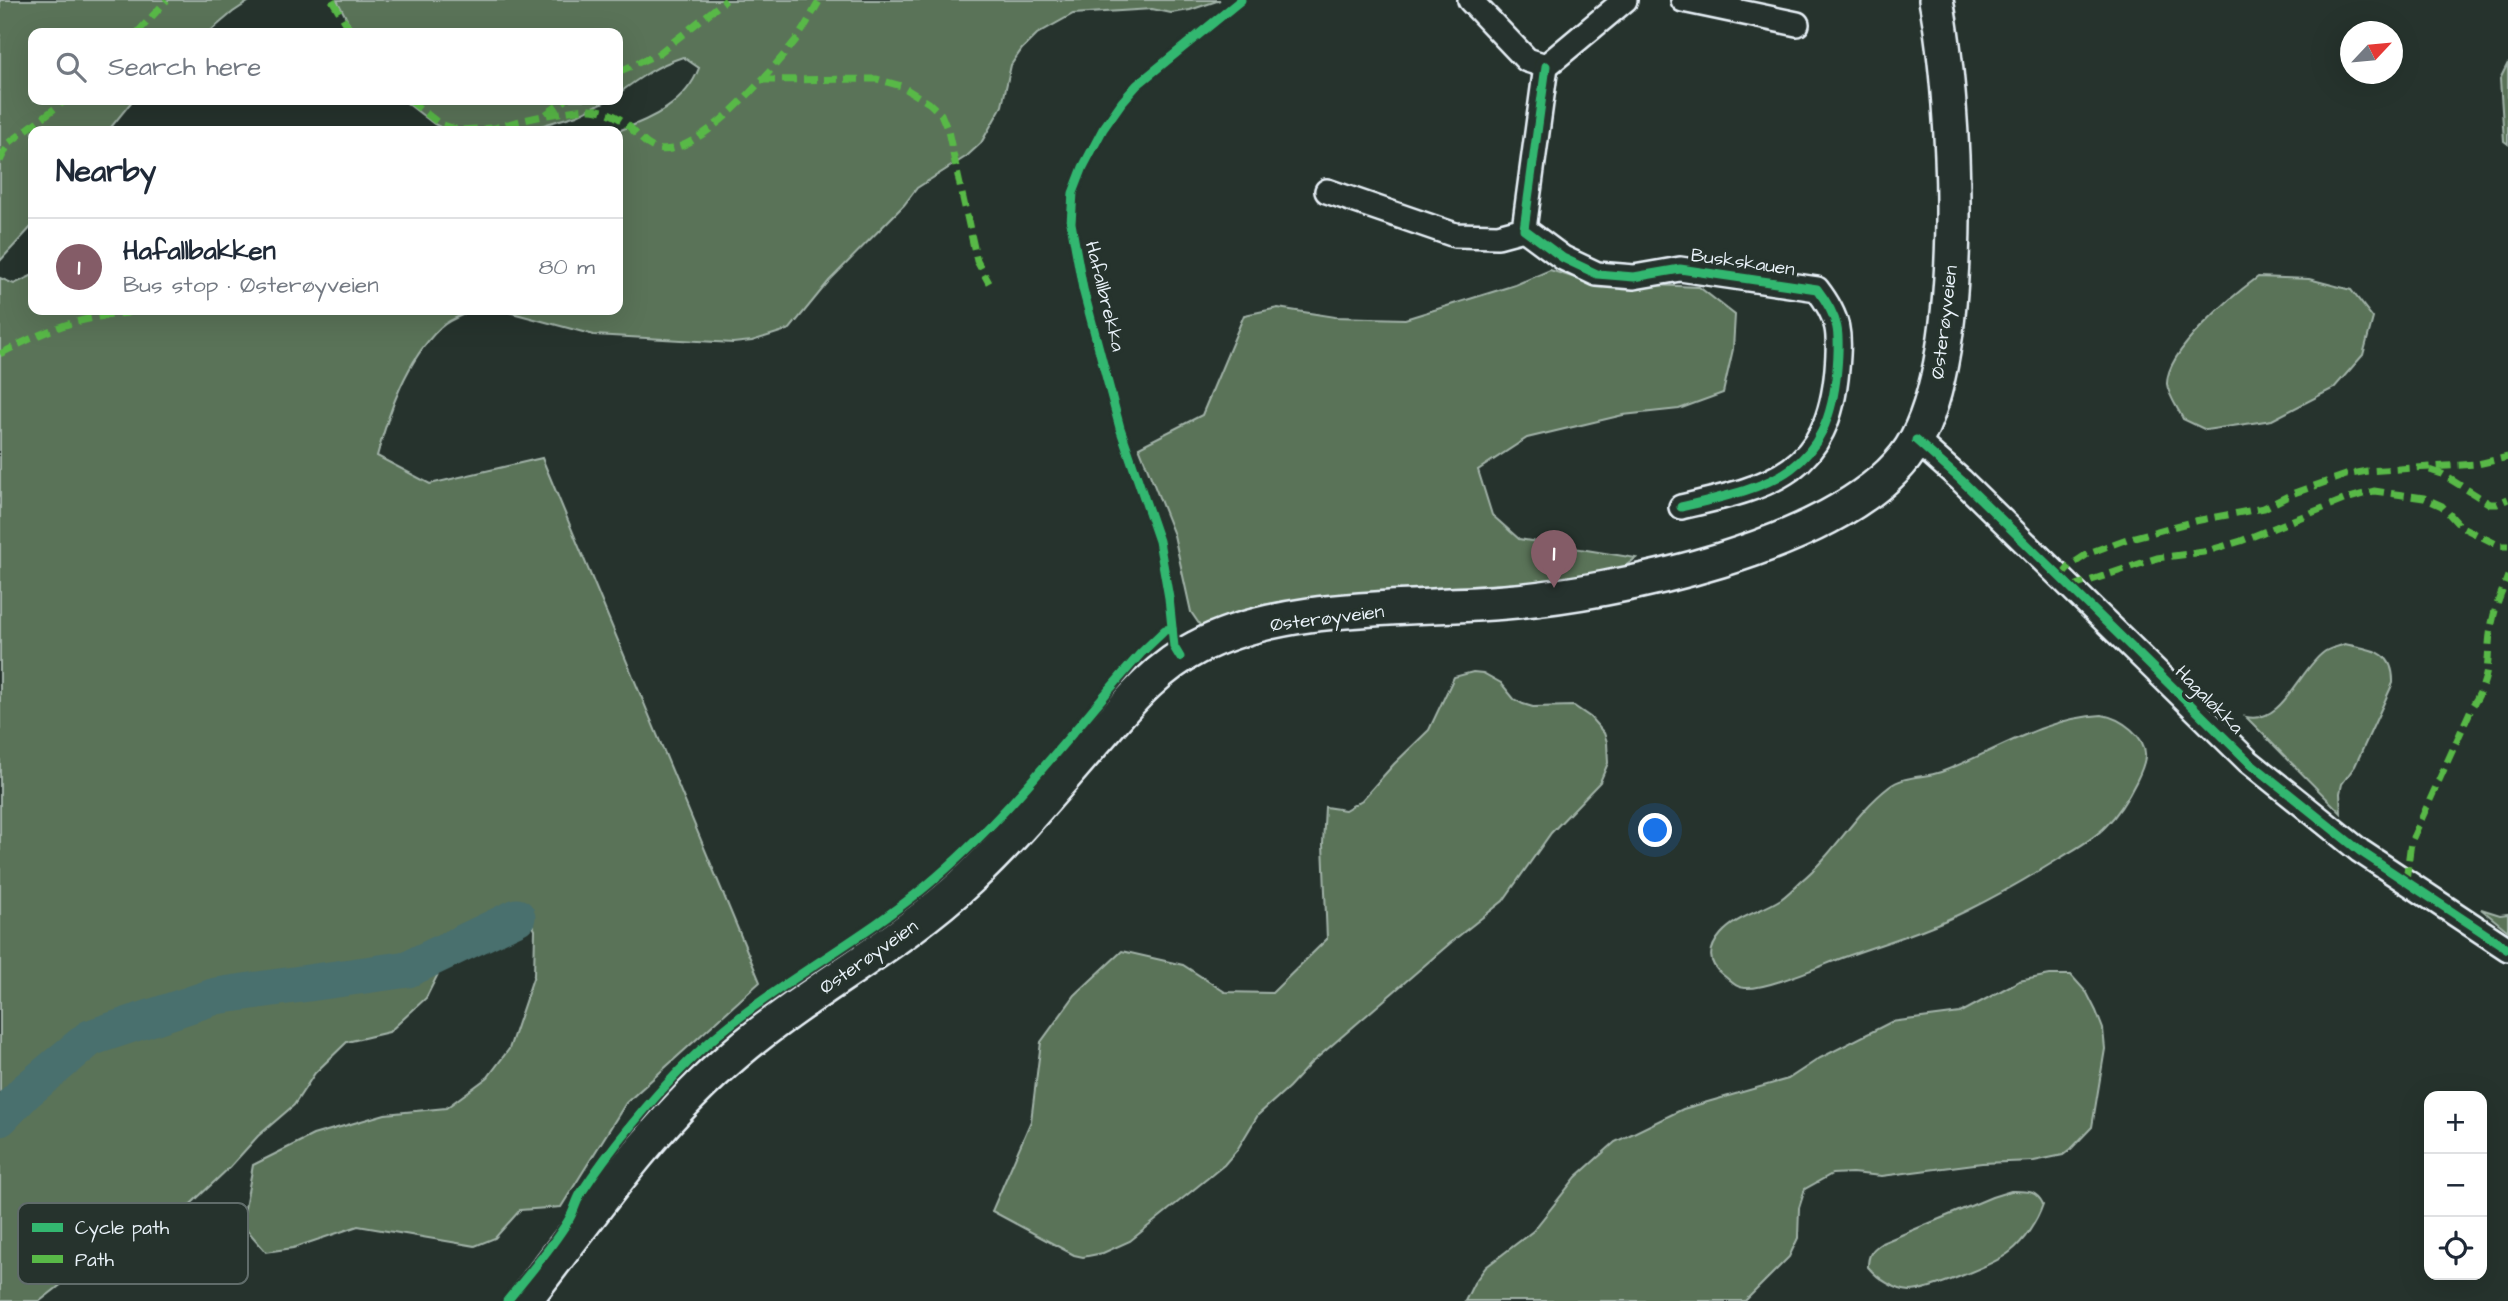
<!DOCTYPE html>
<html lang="en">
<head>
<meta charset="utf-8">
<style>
  :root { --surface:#fff; --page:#f6f6f7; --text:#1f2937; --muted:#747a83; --line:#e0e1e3; --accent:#845c67 }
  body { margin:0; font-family:"Architects Daughter",sans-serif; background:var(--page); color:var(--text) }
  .controls { position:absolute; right:21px; bottom:21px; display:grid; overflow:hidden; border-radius:14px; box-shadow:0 7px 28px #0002 }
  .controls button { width:63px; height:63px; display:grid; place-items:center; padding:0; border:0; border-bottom:2px solid var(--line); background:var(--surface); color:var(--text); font:35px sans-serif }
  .compass { position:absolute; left:2340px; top:21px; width:63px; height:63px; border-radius:50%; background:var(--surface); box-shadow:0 7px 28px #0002; rotate:64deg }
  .you { position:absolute; left:1656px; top:831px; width:24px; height:24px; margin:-18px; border:5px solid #fff; border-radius:50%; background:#1a73e8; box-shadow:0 0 0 10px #1a73e833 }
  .badge { display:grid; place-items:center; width:46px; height:46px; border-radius:50%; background:var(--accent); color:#fff; font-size:23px; font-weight:700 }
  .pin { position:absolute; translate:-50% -58px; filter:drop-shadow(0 2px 4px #0008) }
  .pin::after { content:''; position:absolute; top:37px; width:24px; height:21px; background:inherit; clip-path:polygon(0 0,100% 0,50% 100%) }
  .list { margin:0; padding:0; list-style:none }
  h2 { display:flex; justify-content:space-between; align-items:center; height:91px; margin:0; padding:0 28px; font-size:30px }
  h2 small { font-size:23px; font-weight:400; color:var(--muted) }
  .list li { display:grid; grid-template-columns:46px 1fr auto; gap:21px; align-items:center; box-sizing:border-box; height:98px; padding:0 28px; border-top:2px solid var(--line) }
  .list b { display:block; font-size:26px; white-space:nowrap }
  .list p { margin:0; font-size:23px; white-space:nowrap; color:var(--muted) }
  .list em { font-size:23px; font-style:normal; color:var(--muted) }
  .icon { flex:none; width:38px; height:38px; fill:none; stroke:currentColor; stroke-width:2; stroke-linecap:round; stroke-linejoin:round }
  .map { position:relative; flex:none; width:2508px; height:1301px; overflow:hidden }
  .search { position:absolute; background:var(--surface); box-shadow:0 7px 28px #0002; left:28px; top:28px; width:595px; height:77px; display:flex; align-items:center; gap:18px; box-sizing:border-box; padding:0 24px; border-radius:14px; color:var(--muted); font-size:26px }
  .panel { position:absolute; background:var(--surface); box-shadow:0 7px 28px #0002; left:28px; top:126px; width:595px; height:189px; border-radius:14px }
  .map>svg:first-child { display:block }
  .green { fill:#5a7359; stroke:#a1b2a8; stroke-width:2 }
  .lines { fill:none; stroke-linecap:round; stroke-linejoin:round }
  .river { stroke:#4a6f6e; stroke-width:37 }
  .street-casing { stroke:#e8f1f8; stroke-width:28 }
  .secondary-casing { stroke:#e8f1f8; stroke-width:38 }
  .street { stroke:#26332d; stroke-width:23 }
  .secondary { stroke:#26332d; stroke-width:33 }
  .quiet { stroke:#58b947; stroke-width:7; stroke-dasharray:14 7; stroke-linecap:butt }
  .cycleway-casing { stroke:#26332d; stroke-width:13 }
  .cycleway { stroke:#33b770; stroke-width:9 }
  .labels { text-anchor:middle; stroke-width:7; stroke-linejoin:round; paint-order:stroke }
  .street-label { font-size:19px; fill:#e8f1f8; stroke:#26332d }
  .key { fill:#26332d; stroke:#606c6a; stroke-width:2 }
  .key-label { font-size:19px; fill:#e8f1f8 }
</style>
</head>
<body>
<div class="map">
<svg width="2508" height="1301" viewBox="0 0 2508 1301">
  <rect width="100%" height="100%" fill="#26332d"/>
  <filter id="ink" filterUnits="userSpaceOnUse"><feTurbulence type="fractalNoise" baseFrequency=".0143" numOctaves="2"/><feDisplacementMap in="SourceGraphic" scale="14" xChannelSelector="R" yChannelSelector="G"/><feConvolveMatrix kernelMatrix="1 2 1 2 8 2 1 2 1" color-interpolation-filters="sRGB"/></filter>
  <g filter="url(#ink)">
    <g class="green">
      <polygon points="0,0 251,0 233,12 208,33 33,33 33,100 133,100 108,131 33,131 33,225 0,261"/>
      <path d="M337 0H1220L1190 10 1171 13 1152 9 1073 14 1037 34 1022 49 1011 65 1002 106 981 143 967 156 917 188 904 205 829 281 790 329 752 341 733 343 594 335 501 310H618V131C652 119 686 103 699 68L683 57C658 65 639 78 618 94V33H354Z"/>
      <polygon points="2508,63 2508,144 2504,141 2500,79"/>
      <polygon points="403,100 608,100 577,115 523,131 448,131 434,124"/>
      <polygon points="1550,270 1588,282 1699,287 1735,315 1733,349 1723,393 1679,409 1623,415 1527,438 1478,470 1492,515 1519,539 1636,558 1609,578 1381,591 1260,605 1206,634 1191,612 1174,535 1139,447 1202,415 1244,315 1278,308 1335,317 1405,319 1515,285"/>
      <path d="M33 275V310H474C463 315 449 319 440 328 406 361 389 411 377 456L430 484 542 458 760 982 626 1103 561 1207 520 1210 495 1238 475 1246 358 1226 293 1248 266 1252 242 1224 253 1165 313 1135 385 1114 446 1108 488 1077 509 1049 534 975 535 930 529 918 433 951 440 970 426 998 389 1032 347 1042 315 1073 294 1105 258 1136 230 1167 178 1216 158 1220 121 1238 40 1301H0V278L14 284Z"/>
      <path d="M2258 277 2309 279 2351 290 2373 318 2363 355 2334 388 2272 420 2206 430 2183 419C2179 410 2168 395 2167 384 2166 351 2232 296 2258 277Z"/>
      <path d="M2345 644C2370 650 2394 649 2393 683L2355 766 2342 784 2340 793 2341 813 2246 717C2283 725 2298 671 2324 652 2329 648 2338 647 2345 644Z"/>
      <polygon points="1473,672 1483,673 1501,683 1514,699 1523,704 1533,707 1574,706 1590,717 1604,733 1607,742 1608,763 1600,782 1551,833 1503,901 1455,939 1310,1064 1289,1087 1258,1115 1237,1150 1224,1165 1130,1241 1103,1253 1083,1257 1074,1255 992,1211 1031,1121 1041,1042 1075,995 1122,951 1183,965 1225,992 1272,993 1327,939 1323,844 1325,807 1345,810 1362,800 1394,764 1429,730 1454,677"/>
      <path d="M2102 715C2120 718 2147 736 2145 757 2144 766 2140 774 2136 782 2128 798 2119 813 2106 826 2093 840 2073 850 2057 860 2028 878 1999 895 1968 910 1928 930 1884 943 1842 958 1820 966 1766 990 1745 988 1736 988 1730 980 1723 975 1707 963 1708 949 1721 934 1737 916 1761 912 1781 899 1788 894 1795 887 1801 881 1834 854 1855 813 1889 787 1904 775 1924 778 1941 772 1995 752 2043 718 2102 715Z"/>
      <polygon points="2481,909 2500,915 2508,914 2508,931"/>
      <polygon points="2050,975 2071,975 2087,993 2096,1011 2103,1029 2105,1049 2092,1127 2071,1149 2063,1155 2034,1161 1982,1163 1882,1176 1852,1173 1832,1174 1805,1189 1799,1208 1798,1238 1789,1257 1745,1301 1465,1301 1474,1283 1486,1267 1533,1231 1576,1177 1615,1142 1683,1109 1788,1079 1820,1058 1891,1022 1960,1013 2019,981"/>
      <path d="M2011 1191C2027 1191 2036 1190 2043 1204 2037 1222 2024 1241 2010 1252 1995 1264 1928 1291 1910 1291 1895 1290 1878 1279 1868 1267 1868 1255 1871 1250 1882 1243L1992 1197Z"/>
    </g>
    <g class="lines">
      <polyline class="river" points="0,1118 25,1092 90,1038 216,996 408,969 517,917"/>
      <defs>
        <g id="street">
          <polyline points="1470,0 1527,60 1546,66 1625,0"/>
          <polyline points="1683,0 1797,24"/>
          <path d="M1546 66 1524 229 1563 258 1597 274 1634 277 1680 269 1817 289C1840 319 1840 333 1837 369 1828 475 1771 486 1681 507"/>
          <polyline points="1327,191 1455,235 1498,236 1524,229"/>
          <polyline points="1916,440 1961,480 2248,761 2360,851 2508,949"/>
        </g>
        <path id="secondary" d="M524 1301C591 1215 651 1125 735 1054 809 990 898 946 969 879 1014 837 1053 789 1093 743 1124 708 1154 669 1196 648 1283 602 1408 610 1505 602 1616 593 1834 548 1905 457 1971 372 1956 104 1936 0"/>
      </defs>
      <use href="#street" class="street-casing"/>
      <use href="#secondary" class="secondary-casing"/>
      <use href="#street" class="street"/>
      <use href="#secondary" class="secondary"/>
      <g class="quiet">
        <polyline points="332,0 352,33"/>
        <polyline points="137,33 167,0"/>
        <polyline points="618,72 658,54 726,0"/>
        <polyline points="761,80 877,79 901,86 929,103 941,114 948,131 977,261 989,283"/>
        <polyline points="409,100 440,124 458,130 493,128"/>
        <polyline points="546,114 566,100"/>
        <path d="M486 131C505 123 570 109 590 109 600 109 612 114 620 119 633 127 642 145 657 149 698 159 772 70 795 41 805 28 812 13 820 0"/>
        <polyline points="0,161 9,143 66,100"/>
        <path d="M0 354C48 329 73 319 127 313L132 310"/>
        <polyline points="2430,470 2442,474 2490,504 2497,504 2508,499"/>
        <polyline points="2061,577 2071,565 2089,553 2127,539 2195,521 2264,508 2294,493 2346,475 2367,471 2478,464 2508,457"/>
        <polyline points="2071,587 2157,558 2204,552 2241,541 2346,499 2374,491 2424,498 2442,506 2460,526 2500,546 2508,546"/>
        <path d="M2406 880 2411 842 2473 705C2495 671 2484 653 2493 619 2496 604 2503 590 2508 576"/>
      </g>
      <defs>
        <g id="cycleway">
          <path d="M1546 66 1524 229 1563 258 1597 274 1634 277 1680 269 1817 289C1840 319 1840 333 1837 369 1828 475 1771 486 1681 507"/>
          <polyline points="1916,440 1961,480 2248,761 2360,851 2508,949"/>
          <polyline points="1180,657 1174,647 1169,598 1159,541 1120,428 1083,289 1071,223 1073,193 1083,167 1103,129 1122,102 1137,85 1241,0"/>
          <path d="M507 1301C528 1275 551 1249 568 1221 574 1212 576 1201 581 1193 609 1150 652 1098 688 1062 758 992 850 949 926 886 1007 819 1071 732 1141 653L1165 630 1172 629"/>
        </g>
      </defs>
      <use href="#cycleway" class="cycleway-casing"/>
      <use href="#cycleway" class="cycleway"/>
    </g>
  </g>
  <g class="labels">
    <g class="street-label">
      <text transform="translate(1743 261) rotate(8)" y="7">Buskskauen</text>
      <text transform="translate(1106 296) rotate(76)" y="7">Hafallbrekka</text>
      <text transform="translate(1943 322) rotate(-83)" y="7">Østerøyveien</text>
      <text transform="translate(1327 617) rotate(-7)" y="7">Østerøyveien</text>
      <text transform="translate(2210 699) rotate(45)" y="7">Hagaløkka</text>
      <text transform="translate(868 956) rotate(-35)" y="7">Østerøyveien</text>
    </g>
  </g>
  <rect x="18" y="1203" width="230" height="81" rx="10" class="key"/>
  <rect x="32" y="1223" width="31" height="9" fill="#33b770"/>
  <rect x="32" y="1255" width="31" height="8" fill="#58b947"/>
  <g class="key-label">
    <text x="75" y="1234">Cycle path</text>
    <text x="75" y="1266">Path</text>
  </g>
</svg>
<div class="controls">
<button>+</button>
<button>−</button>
<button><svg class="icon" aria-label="locate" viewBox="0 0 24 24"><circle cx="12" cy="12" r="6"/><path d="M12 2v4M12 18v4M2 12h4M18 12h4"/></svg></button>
</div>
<svg class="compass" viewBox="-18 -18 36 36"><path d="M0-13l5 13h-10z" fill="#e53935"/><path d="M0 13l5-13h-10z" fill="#747a83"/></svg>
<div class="you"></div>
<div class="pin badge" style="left:1554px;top:588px">1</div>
<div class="search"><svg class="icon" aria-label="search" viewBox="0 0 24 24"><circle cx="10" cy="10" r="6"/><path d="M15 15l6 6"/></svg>Search here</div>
<section class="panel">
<h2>Nearby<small></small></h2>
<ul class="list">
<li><span class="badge">1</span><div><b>Hafallbakken</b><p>Bus stop · Østerøyveien</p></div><em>80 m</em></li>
</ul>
</section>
</div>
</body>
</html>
